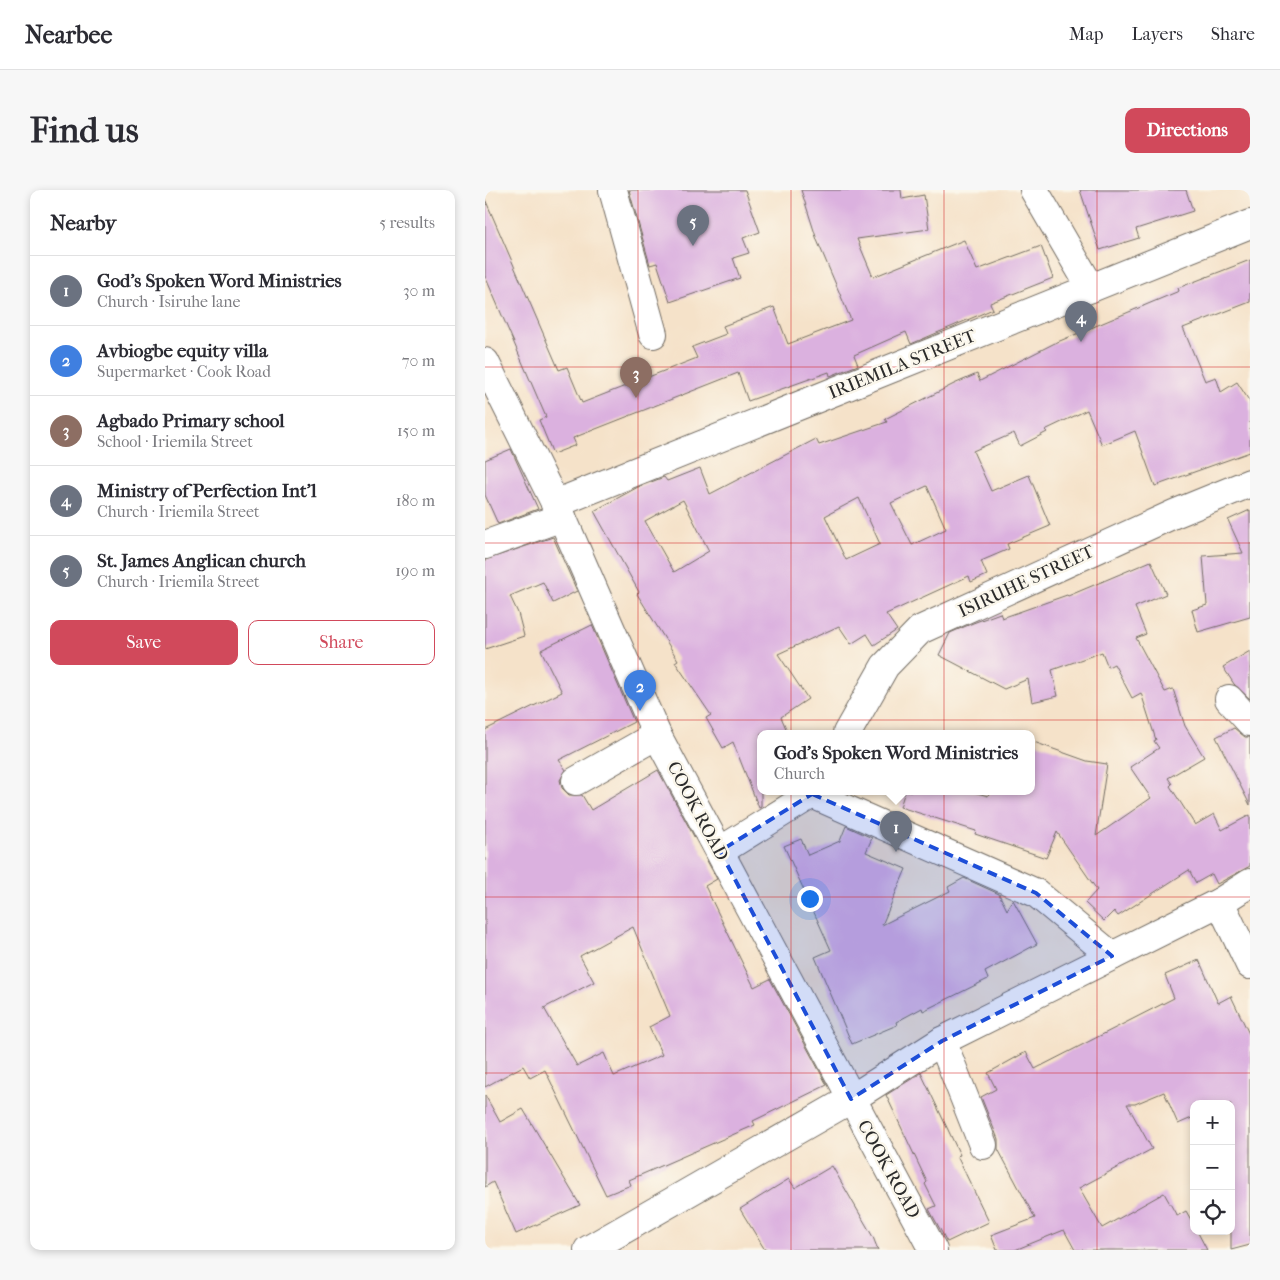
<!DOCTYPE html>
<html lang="en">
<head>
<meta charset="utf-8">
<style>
  :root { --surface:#fff; --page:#f7f7f7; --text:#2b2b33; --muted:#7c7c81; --line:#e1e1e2; --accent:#d1495b }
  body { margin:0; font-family:"IM FELL French Canon",serif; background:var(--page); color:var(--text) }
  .controls { position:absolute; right:15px; bottom:15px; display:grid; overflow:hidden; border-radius:10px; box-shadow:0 2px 8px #0003 }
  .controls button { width:45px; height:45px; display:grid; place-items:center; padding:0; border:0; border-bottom:1px solid var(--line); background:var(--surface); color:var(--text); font:25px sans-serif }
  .you { position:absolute; left:324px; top:708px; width:18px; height:18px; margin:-12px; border:4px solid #fff; border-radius:50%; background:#1a73e8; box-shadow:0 0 0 8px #1a73e833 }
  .badge { display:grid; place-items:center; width:32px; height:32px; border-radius:50%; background:var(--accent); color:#fff; font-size:16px; font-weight:700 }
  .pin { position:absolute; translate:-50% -41px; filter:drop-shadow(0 1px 2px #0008) }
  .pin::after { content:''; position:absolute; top:26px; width:18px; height:15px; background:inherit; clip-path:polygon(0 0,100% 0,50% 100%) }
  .popup { position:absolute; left:272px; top:540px; width:278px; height:65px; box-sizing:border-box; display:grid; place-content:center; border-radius:10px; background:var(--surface); filter:drop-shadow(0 1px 4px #0005); font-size:16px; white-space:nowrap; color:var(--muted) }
  .popup b { font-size:19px; color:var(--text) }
  .popup::after { content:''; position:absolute; left:50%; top:100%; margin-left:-10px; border:10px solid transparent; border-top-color:var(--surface) }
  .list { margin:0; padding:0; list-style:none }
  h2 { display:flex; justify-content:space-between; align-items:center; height:65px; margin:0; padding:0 20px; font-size:21px }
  h2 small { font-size:16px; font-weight:400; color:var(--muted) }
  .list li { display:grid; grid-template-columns:32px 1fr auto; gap:15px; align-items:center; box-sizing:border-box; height:70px; padding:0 20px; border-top:1px solid var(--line) }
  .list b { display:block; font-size:19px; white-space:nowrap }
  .list p { margin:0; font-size:16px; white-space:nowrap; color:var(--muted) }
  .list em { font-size:16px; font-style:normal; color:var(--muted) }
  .actions { display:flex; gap:10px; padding:15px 20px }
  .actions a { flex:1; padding:11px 0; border:1px solid var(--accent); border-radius:10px; text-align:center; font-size:18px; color:var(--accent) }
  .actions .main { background:var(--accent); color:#fff }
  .icon { flex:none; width:28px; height:28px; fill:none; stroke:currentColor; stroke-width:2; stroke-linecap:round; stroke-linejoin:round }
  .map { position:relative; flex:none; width:765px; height:1060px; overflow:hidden; border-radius:10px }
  header { display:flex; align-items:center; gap:30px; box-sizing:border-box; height:70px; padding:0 25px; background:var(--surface); border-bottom:1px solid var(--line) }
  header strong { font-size:24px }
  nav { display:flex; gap:28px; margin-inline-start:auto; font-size:18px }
  .intro { display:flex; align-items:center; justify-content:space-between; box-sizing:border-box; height:120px; padding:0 30px }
  h1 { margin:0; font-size:35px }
  .button { padding:12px 22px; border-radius:10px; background:var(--accent); color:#fff; font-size:18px; font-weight:700 }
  main { display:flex; gap:30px; padding:0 30px }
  aside { flex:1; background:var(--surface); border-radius:10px; box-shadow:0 2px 8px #0003 }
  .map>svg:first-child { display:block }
  .building { fill:#dbb1df; fill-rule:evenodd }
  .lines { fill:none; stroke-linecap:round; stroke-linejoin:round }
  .minor-casing { stroke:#726b62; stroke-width:30 }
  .minor { stroke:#fff; stroke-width:28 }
  .marked { fill:#1d4ed8; fill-opacity:0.2; stroke:#1d4ed8; stroke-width:4; stroke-dasharray:10 6; stroke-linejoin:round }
  .grid { fill:none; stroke:#d62828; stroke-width:1; stroke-opacity:0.55 }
  .labels { text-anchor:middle; stroke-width:5; stroke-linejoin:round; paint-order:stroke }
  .street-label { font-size:18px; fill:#2b2b2b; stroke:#fbf7ec }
</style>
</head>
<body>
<header>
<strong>Nearbee</strong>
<nav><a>Map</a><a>Layers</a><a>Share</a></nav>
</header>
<div class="intro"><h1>Find us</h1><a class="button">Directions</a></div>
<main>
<aside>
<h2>Nearby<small>5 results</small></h2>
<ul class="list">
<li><span class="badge" style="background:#6b7280">1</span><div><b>God's Spoken Word Ministries</b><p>Church · Isiruhe lane</p></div><em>30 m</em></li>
<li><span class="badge" style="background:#3f7fe0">2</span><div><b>Avbiogbe equity villa</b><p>Supermarket · Cook Road</p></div><em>70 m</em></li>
<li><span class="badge" style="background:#8d6e63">3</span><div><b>Agbado Primary school</b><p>School · Iriemila Street</p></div><em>150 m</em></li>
<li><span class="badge" style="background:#6b7280">4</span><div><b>Ministry of Perfection Int'l</b><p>Church · Iriemila Street</p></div><em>180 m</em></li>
<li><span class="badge" style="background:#6b7280">5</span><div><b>St. James Anglican church</b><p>Church · Iriemila Street</p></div><em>190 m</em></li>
</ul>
<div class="actions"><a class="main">Save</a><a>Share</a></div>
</aside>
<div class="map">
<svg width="765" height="1060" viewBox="0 0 765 1060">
  <rect width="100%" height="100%" fill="#fbf7ec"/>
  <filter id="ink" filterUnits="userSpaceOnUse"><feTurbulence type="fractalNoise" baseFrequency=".02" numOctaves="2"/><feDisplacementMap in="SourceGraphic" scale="10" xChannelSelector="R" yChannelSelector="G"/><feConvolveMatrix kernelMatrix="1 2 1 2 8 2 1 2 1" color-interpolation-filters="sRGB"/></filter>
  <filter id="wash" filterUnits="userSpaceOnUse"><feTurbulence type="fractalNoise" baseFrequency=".0096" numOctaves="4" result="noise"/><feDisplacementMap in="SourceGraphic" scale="20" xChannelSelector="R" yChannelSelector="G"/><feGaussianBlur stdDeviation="1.12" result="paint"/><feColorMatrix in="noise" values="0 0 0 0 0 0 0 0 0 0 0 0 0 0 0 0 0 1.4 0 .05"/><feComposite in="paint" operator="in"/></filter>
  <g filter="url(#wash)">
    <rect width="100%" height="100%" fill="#f5e2c9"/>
    <g id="blocks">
      <g class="building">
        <polygon points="144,0 260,0 275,42 258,48 264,63 248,68 255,88 185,112 172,73 165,75"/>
        <polygon points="316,0 416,0 417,9 439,5 444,39 372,49 388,87 479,50 492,80 556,56 568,88 505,113 508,119 426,154 421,142 369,165 373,175 345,186 344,182 263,211 253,183 88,248 91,255 68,264 54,230 61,227 0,86 0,9 74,180 82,177 97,213 212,168 207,157 241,144 238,136 289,117 303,154 366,130 332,50"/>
        <polygon points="595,0 701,0 708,21 651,39 654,48 615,60"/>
        <path d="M765 70V112L698 138 720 191 731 187 736 202 752 192 765 212V262L670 296 650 241 617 255 602 220 560 240 562 242 535 256 529 243 488 261 506 301 544 285 565 336 522 354 524 359 496 371 502 385 486 392 484 386 401 424 412 440 389 455 382 444 366 454 354 436 293 464 323 509 296 527 303 543H276V617L274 618 248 552 238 558 221 528 226 525 190 472 193 470 152 404 154 402 109 321 153 297 179 287 182 291 215 278 225 304 331 249 334 255 402 232 400 229 469 194 492 184 495 191 570 153 694 101 693 98ZM442 296 461 339 427 355 406 313ZM374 308 395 354 361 370 340 326ZM198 310 224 361 189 382 160 331Z"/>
        <polygon points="26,259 53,319 13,334 0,305 0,270"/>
        <polygon points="765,320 765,427 713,442 707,420 722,415 718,366 758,363 743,330"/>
        <polygon points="68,347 92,401 68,413 58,392 25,406 33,423 39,446 0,459 0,370"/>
        <polygon points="666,371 681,404 650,417 661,444 651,448 680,502 688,499 700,536 719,567 683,588 687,594 685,596 710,635 729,624 737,640 765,625 765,676 732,694 727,684 711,693 704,680 633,726 629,721 619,731 600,713 612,700 572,642 561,668 490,644 491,641 415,617 420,601 485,601 503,606 505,601 546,601 546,551 602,571 622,574 611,646 666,608 645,577 674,558 669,551 671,550 656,503 647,508 629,474 623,477 617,462 567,480 573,506 547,512 543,489 519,499 454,465 465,443 488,433 515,423 517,428 582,405 583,406"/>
        <path d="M107 435 149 532 74 570 81 580 75 590 77 598 84 605H97L106 620 173 580 232 689 220 696 269 797 285 789 342 895 268 931 270 935 144 990 146 995 121 1005 60 880 45 888 38 876 0 897V540L77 502 56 460ZM148 737 185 826 164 837 177 865 129 886 119 863 92 876 59 818 109 792 95 766Z"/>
        <polygon points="765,461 765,509 749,494 738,477"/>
        <polygon points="749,538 760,547 765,547 765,615 731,547"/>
        <polygon points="361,636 387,648 381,662 421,679 397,735 465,701 463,697 479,688 514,704 522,720 528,710 552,754 500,782 503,789 438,821 437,818 411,832 412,835 367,854 330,767 346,760 299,656 316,649 323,665 355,651"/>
        <polygon points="714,770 733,813 746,806 765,846 765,1055 746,1060 746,914 709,914 709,927 693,934 679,902 650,914 642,914 667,959 594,998 617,1038 679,1003 692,1026 701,1021 709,1035 709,1041 712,1041 722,1060 590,1060 579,1040 530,1060 512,1060 506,1045 550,1028 513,959 513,949 496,907 511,899 503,883 541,862 550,879 689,808 680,785"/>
        <polygon points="436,883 475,965 472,966 504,1032 462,1052 444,1019 451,1016 440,994 442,992 401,905"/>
        <polygon points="0,905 15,932 38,919 95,1015 31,1044 8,992 0,997"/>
        <polygon points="347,976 388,1047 393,1060 280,1060 255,1019 304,989 310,998"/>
      </g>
    </g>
  </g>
  <g filter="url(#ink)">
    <use href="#blocks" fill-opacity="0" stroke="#726b62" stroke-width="1"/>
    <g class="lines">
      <defs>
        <g id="minor">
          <polyline points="128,0 168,144"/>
          <polyline points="549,0 606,98"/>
          <polyline points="0,172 77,327 172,545 448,1060"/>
          <polyline points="70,314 765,34"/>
          <polyline points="0,355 77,327"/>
          <polyline points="744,509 765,532"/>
          <polyline points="362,543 400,476 435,440 689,324 765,293"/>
          <polyline points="91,591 172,545"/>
          <polyline points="327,604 551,703 627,766"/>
          <polyline points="235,661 327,604 329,601"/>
          <polyline points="735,712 765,775"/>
          <polyline points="457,851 498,955"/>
          <polyline points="103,1060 366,909 457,851 735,712 765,693"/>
        </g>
      </defs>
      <use href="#minor" class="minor-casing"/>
      <use href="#minor" class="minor"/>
    </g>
  </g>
  <path class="marked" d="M327 604 551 703 627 766 457 851 366 909 235 661Z"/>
  <path class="grid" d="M153 0V1060M306 0V1060M459 0V1060M612 0V1060M0 177H765M0 353H765M0 530H765M0 707H765M0 883H765"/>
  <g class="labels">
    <g class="street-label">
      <text transform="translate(417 174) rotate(-22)" y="6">IRIEMILA STREET</text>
      <text transform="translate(541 391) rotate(-25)" y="6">ISIRUHE STREET</text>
      <text transform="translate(213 621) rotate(62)" y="6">COOK ROAD</text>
      <text transform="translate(404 979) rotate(61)" y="6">COOK ROAD</text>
    </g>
  </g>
</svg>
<div class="controls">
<button>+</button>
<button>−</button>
<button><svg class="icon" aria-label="locate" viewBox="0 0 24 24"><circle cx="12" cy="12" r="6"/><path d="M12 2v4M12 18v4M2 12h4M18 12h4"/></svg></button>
</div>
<div class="you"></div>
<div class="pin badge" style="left:411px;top:662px;background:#6b7280">1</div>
<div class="popup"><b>God's Spoken Word Ministries</b>Church</div>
<div class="pin badge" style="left:155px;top:521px;background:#3f7fe0">2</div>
<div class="pin badge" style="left:151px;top:208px;background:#8d6e63">3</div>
<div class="pin badge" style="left:596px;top:152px;background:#6b7280">4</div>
<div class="pin badge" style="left:208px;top:56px;background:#6b7280">5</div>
</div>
</main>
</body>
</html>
